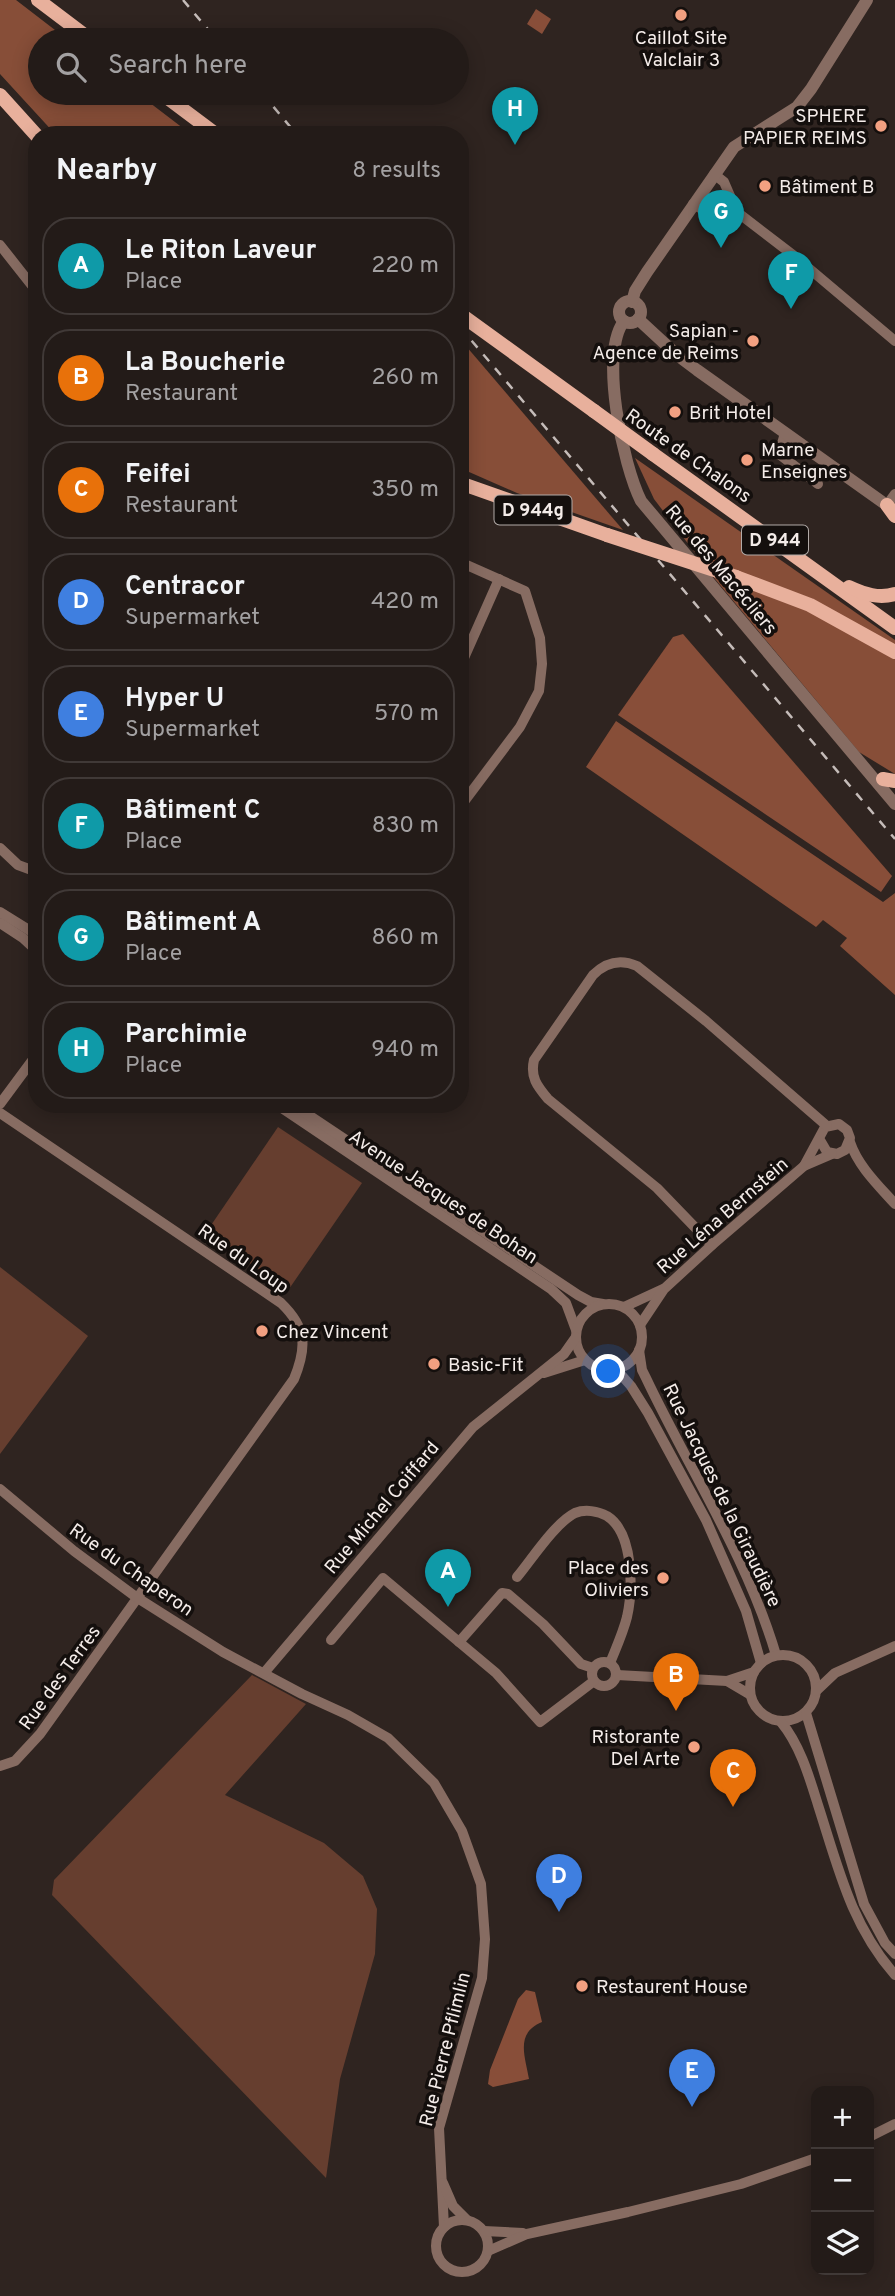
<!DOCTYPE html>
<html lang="en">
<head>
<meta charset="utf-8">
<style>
  :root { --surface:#231b18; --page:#2b2421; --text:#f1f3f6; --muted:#a3a1a2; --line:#403937; --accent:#bca0f2 }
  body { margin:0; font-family:Overpass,sans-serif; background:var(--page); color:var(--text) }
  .controls { position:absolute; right:21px; bottom:21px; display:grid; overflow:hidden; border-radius:14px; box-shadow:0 4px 18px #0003 }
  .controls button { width:63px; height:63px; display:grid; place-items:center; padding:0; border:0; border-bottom:2px solid var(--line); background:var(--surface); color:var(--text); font:35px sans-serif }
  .you { position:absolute; left:609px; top:1372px; width:24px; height:24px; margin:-18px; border:5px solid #fff; border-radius:50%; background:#1a73e8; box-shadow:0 0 0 10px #1a73e833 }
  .badge { display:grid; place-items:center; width:46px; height:46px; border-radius:50%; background:var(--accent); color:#fff; font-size:23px; font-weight:700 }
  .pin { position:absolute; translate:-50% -58px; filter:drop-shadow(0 2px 4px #0008) }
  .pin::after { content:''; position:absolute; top:37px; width:24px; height:21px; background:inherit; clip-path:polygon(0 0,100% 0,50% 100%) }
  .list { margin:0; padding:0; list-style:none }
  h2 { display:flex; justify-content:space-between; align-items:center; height:91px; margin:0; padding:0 28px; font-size:30px }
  h2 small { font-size:23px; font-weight:400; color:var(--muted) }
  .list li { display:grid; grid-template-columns:46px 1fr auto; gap:21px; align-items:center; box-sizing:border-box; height:98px; margin:0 14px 14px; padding:0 14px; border:2px solid var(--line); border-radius:28px }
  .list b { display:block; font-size:26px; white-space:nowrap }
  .list p { margin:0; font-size:23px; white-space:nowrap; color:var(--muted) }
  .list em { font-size:23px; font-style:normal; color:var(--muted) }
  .icon { flex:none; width:38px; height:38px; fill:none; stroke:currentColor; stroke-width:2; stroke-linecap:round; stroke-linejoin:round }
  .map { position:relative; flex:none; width:895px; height:2296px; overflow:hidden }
  .search { position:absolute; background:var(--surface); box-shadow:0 4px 18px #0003; left:28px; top:28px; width:441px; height:77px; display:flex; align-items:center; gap:18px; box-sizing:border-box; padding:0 24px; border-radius:38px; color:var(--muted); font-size:26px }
  .panel { position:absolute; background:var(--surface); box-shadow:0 4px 18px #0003; left:28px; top:126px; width:441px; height:987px; border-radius:28px }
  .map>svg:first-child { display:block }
  .green { fill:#663e2f }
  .forest { fill:#874e38 }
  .water { fill:#884e39 }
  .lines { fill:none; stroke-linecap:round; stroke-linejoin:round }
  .minor { stroke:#876c62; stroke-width:10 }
  .tertiary { stroke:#876c62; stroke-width:12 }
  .primary { stroke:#e8b09c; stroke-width:14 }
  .rail { stroke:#c5bcb9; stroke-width:2.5; stroke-dasharray:9 9; stroke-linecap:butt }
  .primary-bridge { stroke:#e8b09c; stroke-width:14 }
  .poi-dot { fill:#f2a081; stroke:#140f0d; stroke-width:2.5 }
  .labels { text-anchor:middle; stroke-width:7; stroke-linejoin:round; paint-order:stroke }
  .shield { fill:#140f0d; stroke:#b1aaa7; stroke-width:2 }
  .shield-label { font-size:18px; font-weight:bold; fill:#f4ece9 }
  .poi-label { font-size:19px; fill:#f4ece9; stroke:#140f0d; text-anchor:start }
  .street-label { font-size:19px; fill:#f4ece9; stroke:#140f0d }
</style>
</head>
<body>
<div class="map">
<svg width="895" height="2296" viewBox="0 0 895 2296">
  <rect width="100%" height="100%" fill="#2f2420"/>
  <g class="green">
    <polygon points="278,1127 362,1183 289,1289 205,1234"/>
    <polygon points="0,1267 88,1336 0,1454"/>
    <polygon points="252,1675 306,1704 225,1795 324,1843 363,1876 377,1909 375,1954 340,2079 326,2178 52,1895 54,1880"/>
  </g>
  <g class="forest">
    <polygon points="0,0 16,0 68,40 40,40 40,93 137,93 192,135 56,135 0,74"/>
    <polygon points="460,339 623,530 517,493 460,468"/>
    <polygon points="635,458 895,640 895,774 859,752 715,579 654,499"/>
    <polygon points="616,721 883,902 895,893 895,995 840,946 847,938 823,920 816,927 586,767"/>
  </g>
  <g class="water">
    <polygon points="536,9 551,19 542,34 527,24"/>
    <polygon points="683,634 892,876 881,892 618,715 673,637"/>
    <path d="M526 1990 535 1992 542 2022C515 2033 525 2056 529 2079L493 2087 488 2084 490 2070 518 1999Z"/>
  </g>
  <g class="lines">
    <g class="minor">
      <polyline points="714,174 724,182 737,212 793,255 895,341"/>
      <polyline points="693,204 705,211 737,212"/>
      <polyline points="0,245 37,292"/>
      <polyline points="785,433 779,454 818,484"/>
      <polyline points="887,505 895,494"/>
      <polyline points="460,562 525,591 540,638 542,664 539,691 520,727 460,807"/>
      <polyline points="460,667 499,579"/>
      <polyline points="0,848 18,865 37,872"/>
      <polyline points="0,912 37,935"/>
      <polyline points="0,923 23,938 37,951"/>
      <polyline points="0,1104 37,1054"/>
      <polyline points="276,1104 551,1289 566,1303 576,1330"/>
      <polyline points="292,1104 578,1295 591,1302 603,1304"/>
      <path d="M0 1113 281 1303C307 1328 307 1347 294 1379L40 1734 15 1761 0 1766"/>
      <path d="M850 1142C858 1166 878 1185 895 1204"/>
      <polyline points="804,1166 825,1127 839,1124 847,1130 850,1138 845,1150 837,1154 827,1152 820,1140"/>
      <path d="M712 1245 657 1188 548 1099C537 1086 530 1077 534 1060L593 975C606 962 621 959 637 966L706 1021 827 1126"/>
      <circle cx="609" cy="1337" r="33"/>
      <polyline points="624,1307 663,1289"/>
      <polyline points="640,1325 664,1289 712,1245 804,1166 832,1154"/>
      <path d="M639 1350 642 1370 646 1378C690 1471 747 1557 776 1655"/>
      <polyline points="616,1369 631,1386 648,1413 706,1520 746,1611 761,1663"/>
      <polyline points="544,1373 585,1360"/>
      <polyline points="0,1489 74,1551 136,1597 223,1652 302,1694 348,1715 388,1738 434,1783 462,1831 481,1884 485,1939 482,1978 439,2128 444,2227"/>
      <path d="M517 1577C532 1559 555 1523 575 1513 585 1509 598 1511 607 1516 634 1533 633 1590 627 1617 623 1633 616 1648 610 1663"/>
      <polyline points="331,1640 383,1578 459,1642"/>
      <circle cx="783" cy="1688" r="33"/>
      <circle cx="604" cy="1674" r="12"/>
      <polyline points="593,1668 581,1664 543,1624 508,1594 502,1593 459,1642 496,1673 540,1722 594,1681"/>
      <polyline points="264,1673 473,1427 564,1354 576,1337"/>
      <polyline points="617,1675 727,1681 754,1672"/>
      <polyline points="727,1681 749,1694"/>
      <polyline points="816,1691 835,1673 895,1646"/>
      <polyline points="806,1713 864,1904 885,1943 895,1954"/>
      <path d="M781 1722C800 1745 809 1776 818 1805 838 1867 851 1925 895 1975"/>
      <polyline points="869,2137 895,2124"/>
      <polyline points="443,2183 453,2206 467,2220"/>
      <circle cx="462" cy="2246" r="26"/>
      <polyline points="484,2231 523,2233"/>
      <polyline points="488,2251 527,2234 628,2212 741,2184 816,2158"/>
    </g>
    <g class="tertiary">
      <circle cx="630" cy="312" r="11"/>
      <polyline points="632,302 635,291 647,272 734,147 797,107 811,89 867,0"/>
      <polyline points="638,319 677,355 697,370 895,511"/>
      <path d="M624 321C599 354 623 465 641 501L895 804"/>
    </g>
    <g class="primary">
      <polyline points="38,0 91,40"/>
      <polyline points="161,93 217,135"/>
      <polyline points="0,95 37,136"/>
      <polyline points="460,314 594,411"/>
      <polyline points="653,454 895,628"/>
      <polyline points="460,483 607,535"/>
      <polyline points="887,505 895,516"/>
      <polyline points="736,577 810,605 895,652"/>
      <path d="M849 587C864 594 879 599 895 594"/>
      <polyline points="883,779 895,781"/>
    </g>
    <g class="rail">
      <polyline points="183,0 217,40"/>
      <polyline points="262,93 297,135"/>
      <polyline points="460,327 895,839"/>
    </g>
    <g class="primary-bridge">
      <polyline points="594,411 653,454"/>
      <polyline points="607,535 736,577"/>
    </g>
  </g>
  <g class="poi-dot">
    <circle cx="681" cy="15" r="7"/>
    <circle cx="881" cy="126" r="7"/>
    <circle cx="765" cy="186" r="7"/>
    <circle cx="753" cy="341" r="7"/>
    <circle cx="675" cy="412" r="7"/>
    <circle cx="747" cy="460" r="7"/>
    <circle cx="262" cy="1331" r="7"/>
    <circle cx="434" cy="1364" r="7"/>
    <circle cx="663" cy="1578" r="7"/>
    <circle cx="694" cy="1747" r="7"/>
    <circle cx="582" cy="1986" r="7"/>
  </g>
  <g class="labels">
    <g class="shield">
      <rect x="494.5" y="495.5" width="77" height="29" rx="5"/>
      <rect x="742" y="525.5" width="66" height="29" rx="5"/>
    </g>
    <g class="shield-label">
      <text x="533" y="516">D 944g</text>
      <text x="775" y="546">D 944</text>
    </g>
    <g class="poi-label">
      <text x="681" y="44" text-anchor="middle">Caillot Site<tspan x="681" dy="22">Valclair 3</tspan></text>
      <text x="867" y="122" text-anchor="end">SPHERE<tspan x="867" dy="22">PAPIER REIMS</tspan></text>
      <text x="779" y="193">Bâtiment B</text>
      <text x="739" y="337" text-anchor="end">Sapian -<tspan x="739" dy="22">Agence de Reims</tspan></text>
      <text x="689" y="419">Brit Hotel</text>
      <text x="761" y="456">Marne<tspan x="761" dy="22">Enseignes</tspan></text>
      <text x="276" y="1338">Chez Vincent</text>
      <text x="448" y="1371">Basic-Fit</text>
      <text x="649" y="1574" text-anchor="end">Place des<tspan x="649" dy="22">Oliviers</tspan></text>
      <text x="680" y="1743" text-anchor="end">Ristorante<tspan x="680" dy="22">Del Arte</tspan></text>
      <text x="596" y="1993">Restaurent House</text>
    </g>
    <g class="street-label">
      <text transform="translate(689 455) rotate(35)" y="7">Route de Chalons</text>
      <text transform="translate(722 569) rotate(50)" y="7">Rue des Macécliers</text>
      <text transform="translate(444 1196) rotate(34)" y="7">Avenue Jacques de Bohan</text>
      <text transform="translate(722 1215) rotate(-41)" y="7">Rue Léna Bernstein</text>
      <text transform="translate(244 1258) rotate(35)" y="7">Rue du Loup</text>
      <text transform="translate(723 1495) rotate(64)" y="7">Rue Jacques de la Giraudière</text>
      <text transform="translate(381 1507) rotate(-50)" y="7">Rue Michel Coiffard</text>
      <text transform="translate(132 1569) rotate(35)" y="7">Rue du Chaperon</text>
      <text transform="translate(59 1677) rotate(-54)" y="7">Rue des Terres</text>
      <text transform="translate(444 2049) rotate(-76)" y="7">Rue Pierre Pflimlin</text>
    </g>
  </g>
</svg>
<div class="controls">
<button>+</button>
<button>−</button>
<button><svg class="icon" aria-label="layers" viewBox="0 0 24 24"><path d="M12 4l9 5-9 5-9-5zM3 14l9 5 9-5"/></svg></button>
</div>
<div class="you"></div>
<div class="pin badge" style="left:448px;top:1607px;background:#0f9aa8">A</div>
<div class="pin badge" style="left:676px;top:1711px;background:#e8710a">B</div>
<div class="pin badge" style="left:733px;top:1807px;background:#e8710a">C</div>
<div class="pin badge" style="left:559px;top:1912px;background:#3f7fe0">D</div>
<div class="pin badge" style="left:692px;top:2107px;background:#3f7fe0">E</div>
<div class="pin badge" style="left:791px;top:309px;background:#0f9aa8">F</div>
<div class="pin badge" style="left:721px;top:248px;background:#0f9aa8">G</div>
<div class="pin badge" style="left:515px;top:145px;background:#0f9aa8">H</div>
<div class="search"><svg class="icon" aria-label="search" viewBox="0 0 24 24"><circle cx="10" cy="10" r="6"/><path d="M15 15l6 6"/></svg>Search here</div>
<section class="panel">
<h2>Nearby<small>8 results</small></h2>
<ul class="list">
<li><span class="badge" style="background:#0f9aa8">A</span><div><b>Le Riton Laveur</b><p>Place</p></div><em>220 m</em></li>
<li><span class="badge" style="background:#e8710a">B</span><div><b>La Boucherie</b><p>Restaurant</p></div><em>260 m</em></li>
<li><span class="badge" style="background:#e8710a">C</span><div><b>Feifei</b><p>Restaurant</p></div><em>350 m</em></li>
<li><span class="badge" style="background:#3f7fe0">D</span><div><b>Centracor</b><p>Supermarket</p></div><em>420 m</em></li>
<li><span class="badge" style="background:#3f7fe0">E</span><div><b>Hyper U</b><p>Supermarket</p></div><em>570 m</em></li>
<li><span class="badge" style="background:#0f9aa8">F</span><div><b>Bâtiment C</b><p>Place</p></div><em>830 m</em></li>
<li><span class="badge" style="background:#0f9aa8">G</span><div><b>Bâtiment A</b><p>Place</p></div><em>860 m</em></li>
<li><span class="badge" style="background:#0f9aa8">H</span><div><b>Parchimie</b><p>Place</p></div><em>940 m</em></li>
</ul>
</section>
</div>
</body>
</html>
